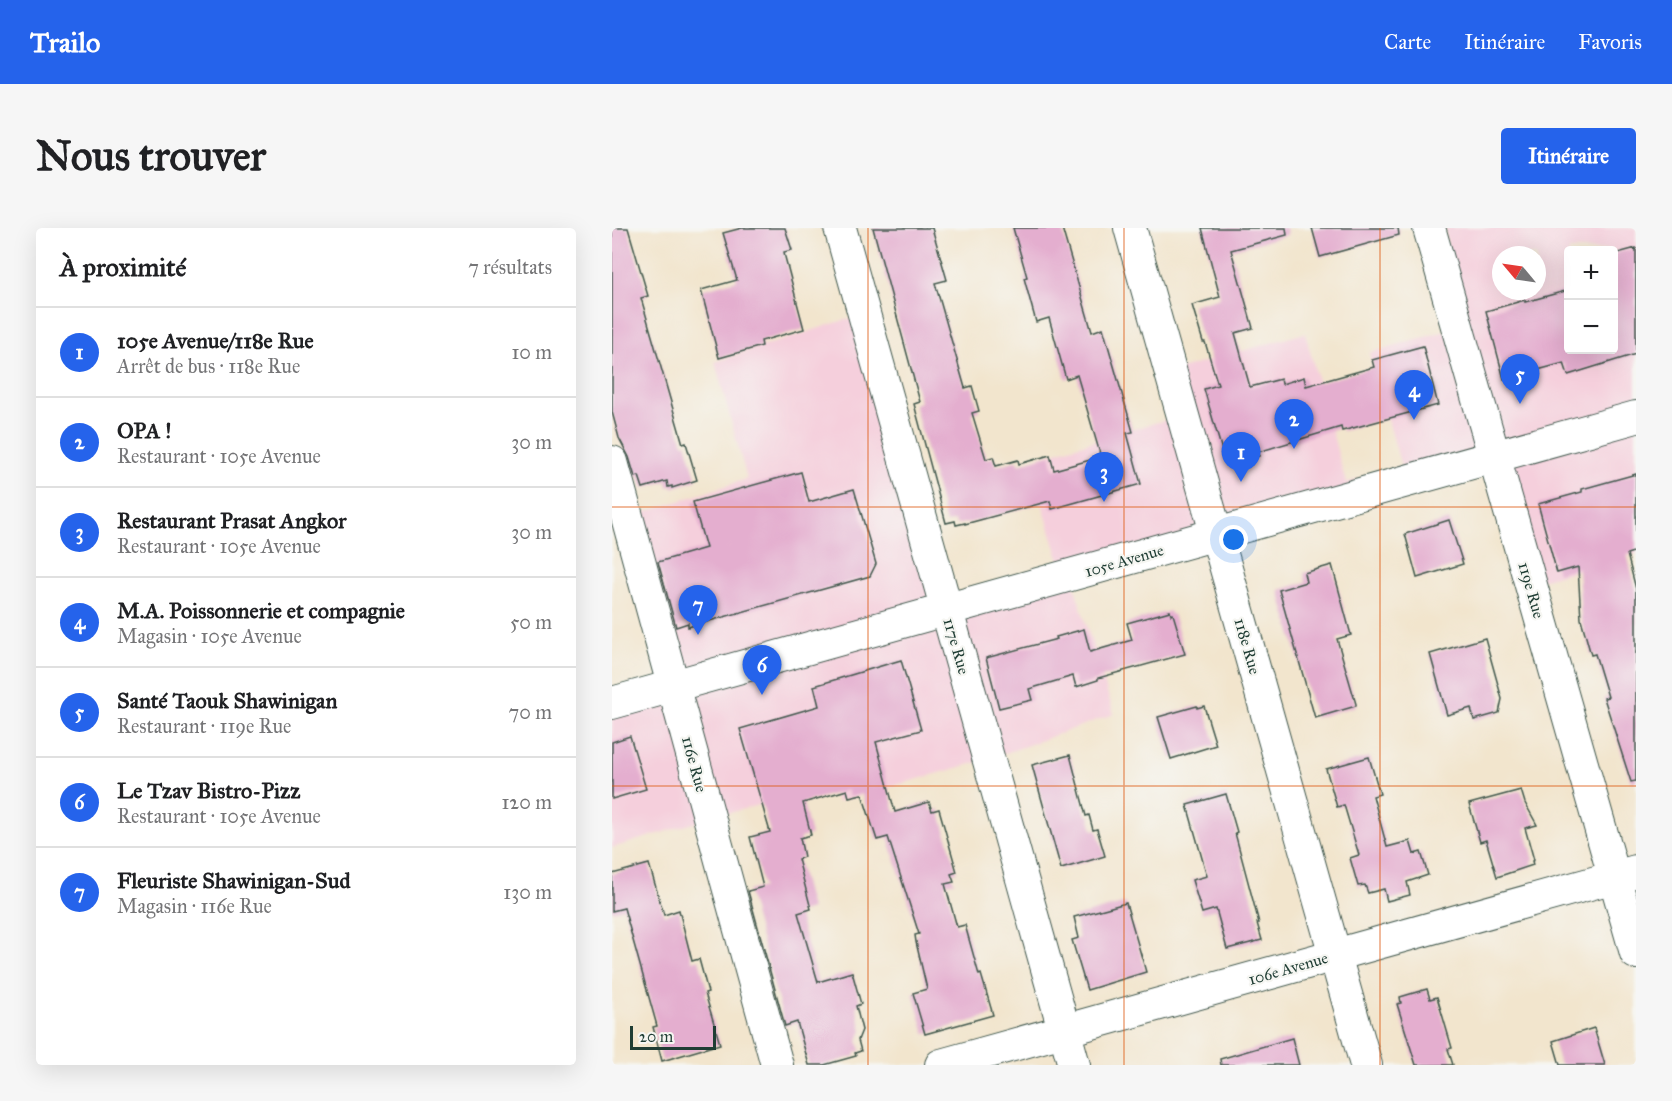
<!DOCTYPE html>
<html lang="fr">
<head>
<meta charset="utf-8">
<style>
  :root { --surface:#fff; --page:#f6f6f6; --text:#202124; --muted:#757577; --line:#e0e0e0; --accent:#2563eb }
  body { margin:0; font-family:"IM FELL Great Primer",serif; background:var(--page); color:var(--text) }
  .controls { position:absolute; right:18px; top:18px; display:grid; overflow:hidden; border-radius:6px; box-shadow:0 6px 24px #0002 }
  .controls button { width:54px; height:54px; display:grid; place-items:center; padding:0; border:0; border-bottom:2px solid var(--line); background:var(--surface); color:var(--text); font:30px sans-serif }
  .compass { position:absolute; left:880px; top:18px; width:54px; height:54px; border-radius:50%; background:var(--surface); box-shadow:0 6px 24px #0002; rotate:299deg }
  .scale { position:absolute; left:18px; bottom:15px; width:86px; box-sizing:border-box; padding-left:6px; border:3px solid #1f3d34; border-top:0; font-size:16px; line-height:21px; white-space:nowrap; color:#1f3d34; -webkit-text-stroke:4px #f6f6f2; paint-order:stroke }
  .you { position:absolute; left:622px; top:312px; width:21px; height:21px; margin:-15px; border:4px solid #fff; border-radius:50%; background:#1a73e8; box-shadow:0 0 0 9px #1a73e833 }
  .badge { display:grid; place-items:center; width:39px; height:39px; border-radius:50%; background:var(--accent); color:#fff; font-size:20px; font-weight:700 }
  .pin { position:absolute; translate:-50% -50px; filter:drop-shadow(0 2px 3px #0008) }
  .pin::after { content:''; position:absolute; top:32px; width:21px; height:18px; background:inherit; clip-path:polygon(0 0,100% 0,50% 100%) }
  .list { margin:0; padding:0; list-style:none }
  h2 { display:flex; justify-content:space-between; align-items:center; height:78px; margin:0; padding:0 24px; font-size:26px }
  h2 small { font-size:20px; font-weight:400; color:var(--muted) }
  .list li { display:grid; grid-template-columns:39px 1fr auto; gap:18px; align-items:center; box-sizing:border-box; height:90px; padding:0 24px; border-top:2px solid var(--line) }
  .list b { display:block; font-size:22px; white-space:nowrap }
  .list p { margin:0; font-size:20px; white-space:nowrap; color:var(--muted) }
  .list em { font-size:20px; font-style:normal; color:var(--muted) }
  .map { position:relative; flex:none; width:1024px; height:837px; overflow:hidden; border-radius:6px }
  header { display:flex; align-items:center; gap:36px; box-sizing:border-box; height:84px; padding:0 30px; background:var(--accent); color:#fff }
  header strong { font-size:28px }
  nav { display:flex; gap:33px; margin-inline-start:auto; font-size:21px }
  .intro { display:flex; align-items:center; justify-content:space-between; box-sizing:border-box; height:144px; padding:0 36px }
  h1 { margin:0; font-size:42px }
  .button { padding:15px 27px; border-radius:6px; background:var(--accent); color:#fff; font-size:21px; font-weight:700 }
  main { display:flex; gap:36px; padding:0 36px }
  aside { flex:1; background:var(--surface); border-radius:6px; box-shadow:0 6px 24px #0002 }
  .map>svg:first-child { display:block }
  .built { fill:#f5cfdc; fill-rule:evenodd }
  .building { fill:#e4aecf }
  .lines { fill:none; stroke-linecap:round; stroke-linejoin:round }
  .minor-casing { stroke:#3f564b; stroke-width:34 }
  .minor { stroke:#fff; stroke-width:32 }
  .grid { fill:none; stroke:#de580e; stroke-width:1.5; stroke-opacity:0.55 }
  .labels { text-anchor:middle; stroke-width:4.5; stroke-linejoin:round; paint-order:stroke }
  .street-label { font-size:16px; fill:#1f3d34; stroke:#f6f6f2 }
</style>
</head>
<body>
<header>
<strong>Trailo</strong>
<nav><a>Carte</a><a>Itinéraire</a><a>Favoris</a></nav>
</header>
<div class="intro"><h1>Nous trouver</h1><a class="button">Itinéraire</a></div>
<main>
<aside>
<h2>À proximité<small>7 résultats</small></h2>
<ul class="list">
<li><span class="badge">1</span><div><b>105e Avenue/118e Rue</b><p>Arrêt de bus · 118e Rue</p></div><em>10 m</em></li>
<li><span class="badge">2</span><div><b>OPA !</b><p>Restaurant · 105e Avenue</p></div><em>30 m</em></li>
<li><span class="badge">3</span><div><b>Restaurant Prasat Angkor</b><p>Restaurant · 105e Avenue</p></div><em>30 m</em></li>
<li><span class="badge">4</span><div><b>M.A. Poissonnerie et compagnie</b><p>Magasin · 105e Avenue</p></div><em>50 m</em></li>
<li><span class="badge">5</span><div><b>Santé Taouk Shawinigan</b><p>Restaurant · 119e Rue</p></div><em>70 m</em></li>
<li><span class="badge">6</span><div><b>Le Tzav Bistro-Pizz</b><p>Restaurant · 105e Avenue</p></div><em>120 m</em></li>
<li><span class="badge">7</span><div><b>Fleuriste Shawinigan-Sud</b><p>Magasin · 116e Rue</p></div><em>130 m</em></li>
</ul>
</aside>
<div class="map">
<svg width="1024" height="837" viewBox="0 0 1024 837">
  <rect width="100%" height="100%" fill="#f6f6f2"/>
  <filter id="ink" filterUnits="userSpaceOnUse"><feTurbulence type="fractalNoise" baseFrequency=".0167" numOctaves="2"/><feDisplacementMap in="SourceGraphic" scale="12" xChannelSelector="R" yChannelSelector="G"/><feConvolveMatrix kernelMatrix="1 2 1 2 8 2 1 2 1" color-interpolation-filters="sRGB"/></filter>
  <filter id="wash" filterUnits="userSpaceOnUse"><feTurbulence type="fractalNoise" baseFrequency=".008" numOctaves="4" result="noise"/><feDisplacementMap in="SourceGraphic" scale="24" xChannelSelector="R" yChannelSelector="G"/><feGaussianBlur stdDeviation="1.35" result="paint"/><feColorMatrix in="noise" values="0 0 0 0 0 0 0 0 0 0 0 0 0 0 0 0 0 1.4 0 .05"/><feComposite in="paint" operator="in"/></filter>
  <g filter="url(#wash)">
    <rect width="100%" height="100%" fill="#f2e5cd"/>
    <path class="built" d="M833 0H1024V326L918 355 882 229 459 347 502 486 377 531 225 574 219 558 98 590 0 620V475L61 458 15 290 135 251 103 134 257 84 335 381 452 348 417 232 570 187 558 144 693 105 734 255 789 238 757 125 845 100ZM957 22H1002V122H957ZM889 27H925V63H889Z"/>
    <g id="blocks">
      <g class="building">
        <polygon points="0,0 16,0 36,68 29,70 71,216 74,215 85,252 60,260 60,258 56,259 55,253 31,260 27,248 23,249 17,229 7,210 0,184"/>
        <polygon points="130,0 173,0 180,22 172,24 173,29 192,101 149,113 150,118 107,130 89,62 125,52 111,5"/>
        <polygon points="261,0 320,0 335,52 323,55 353,160 360,158 367,183 360,185 374,231 381,229 384,238 406,232 407,236 438,227 442,242 489,229 465,147 454,151 437,90 424,94 412,50 415,49 401,0 450,0 480,104 491,100 521,204 515,205 529,256 440,281 438,273 353,296 353,295 344,297 343,293 334,295 302,176 308,174"/>
        <polygon points="590,0 674,0 675,7 619,22 641,100 623,105 638,159 669,151 670,156 692,149 694,158 762,139 760,132 811,118 826,177 730,203 729,199 646,224 647,228 623,234 620,223 611,226 592,161 606,157 593,114 591,114 580,77 608,69"/>
        <polygon points="700,0 786,0 787,7 708,29"/>
        <polygon points="1024,20 1024,126 956,147 952,135 892,151 874,83 913,72 913,74 957,62 957,122 1002,122 1002,26"/>
        <polygon points="189,244 197,274 242,261 264,336 258,348 76,399 76,395 64,399 46,334 94,320 81,274"/>
        <polygon points="1024,246 1024,323 1015,326 1024,361 1024,553 1019,554 992,470 996,469 983,426 979,427 969,391 966,339 945,345 926,276 970,264 970,261"/>
        <polygon points="837,292 851,336 805,350 793,306"/>
        <polygon points="720,337 739,407 725,411 744,476 744,478 703,490 667,362 694,354 692,345"/>
        <polygon points="558,383 559,387 561,386 573,426 486,450 486,452 464,459 461,448 417,461 420,472 387,480 374,430 445,411 444,409 472,401 478,424 520,412 515,395"/>
        <polygon points="873,410 890,471 887,485 862,492 859,480 835,487 818,426"/>
        <polygon points="289,432 309,502 264,514 283,584 317,574 320,583 327,581 345,644 339,646 342,654 333,656 345,699 353,697 367,747 369,746 381,787 313,806 301,765 315,761 304,714 303,707 307,706 276,609 265,612 250,566 237,569 235,562 191,575 199,607 188,610 192,629 186,631 199,681 186,685 206,754 240,744 249,776 244,778 250,802 246,812 249,823 243,825 244,828 212,837 197,837 185,794 173,798 136,663 151,659 138,609 158,604 128,501 207,478 202,458"/>
        <polygon points="585,478 585,480 592,478 604,517 559,531 546,489"/>
        <polygon points="18,508 34,561 0,571 0,514"/>
        <polygon points="458,527 474,588 477,587 481,602 485,601 493,628 449,641 420,537"/>
        <polygon points="757,529 768,566 761,568 775,619 798,613 802,626 809,624 816,647 795,654 798,667 775,673 772,661 756,665 753,657 746,658 738,630 747,627 732,577 725,579 714,541"/>
        <polygon points="909,562 913,575 925,597 913,600 922,632 920,633 921,637 885,649 874,612 868,614 857,576"/>
        <polygon points="614,566 625,604 623,605 647,695 645,695 650,712 615,721 604,681 590,685 580,652 595,648 575,577"/>
        <polygon points="37,636 52,687 67,682 80,733 87,731 96,764 93,765 108,816 50,833 41,799 45,798 12,680 0,683 0,646"/>
        <polygon points="514,675 534,744 475,762 460,712 467,710 462,689"/>
        <polygon points="815,761 818,771 825,769 840,820 836,821 841,837 804,837 785,776 789,775 788,769"/>
        <polygon points="982,800 993,837 948,837 941,813"/>
        <polygon points="680,810 687,837 609,837 608,831"/>
      </g>
    </g>
  </g>
  <g filter="url(#ink)">
    <use href="#blocks" fill-opacity="0" stroke="#3f564b" stroke-width="1.5"/>
    <g class="lines">
      <defs>
        <g id="minor">
          <polyline points="228,0 462,837"/>
          <polyline points="518,0 754,837"/>
          <polyline points="817,0 1024,725"/>
          <polyline points="0,234 165,837"/>
          <polyline points="0,475 1024,189"/>
          <polyline points="329,837 1024,643"/>
        </g>
      </defs>
      <use href="#minor" class="minor-casing"/>
      <use href="#minor" class="minor"/>
    </g>
  </g>
  <path class="grid" d="M256 0V837M512 0V837M768 0V837M0 279H1024M0 558H1024"/>
  <g class="labels">
    <g class="street-label">
      <text transform="translate(512 332) rotate(-16)" y="6">105e Avenue</text>
      <text transform="translate(920 362) rotate(74)" y="6">119e Rue</text>
      <text transform="translate(345 418) rotate(74)" y="6">117e Rue</text>
      <text transform="translate(636 418) rotate(74)" y="6">118e Rue</text>
      <text transform="translate(83 536) rotate(75)" y="6">116e Rue</text>
      <text transform="translate(676 740) rotate(-16)" y="6">106e Avenue</text>
    </g>
  </g>
</svg>
<div class="controls">
<button>+</button>
<button>−</button>
</div>
<svg class="compass" viewBox="-18 -18 36 36"><path d="M0-13l5 13h-10z" fill="#e53935"/><path d="M0 13l5-13h-10z" fill="#757577"/></svg>
<div class="scale">20 m</div>
<div class="you"></div>
<div class="pin badge" style="left:629px;top:254px">1</div>
<div class="pin badge" style="left:682px;top:221px">2</div>
<div class="pin badge" style="left:492px;top:274px">3</div>
<div class="pin badge" style="left:802px;top:192px">4</div>
<div class="pin badge" style="left:908px;top:176px">5</div>
<div class="pin badge" style="left:150px;top:467px">6</div>
<div class="pin badge" style="left:86px;top:407px">7</div>
</div>
</main>
</body>
</html>
